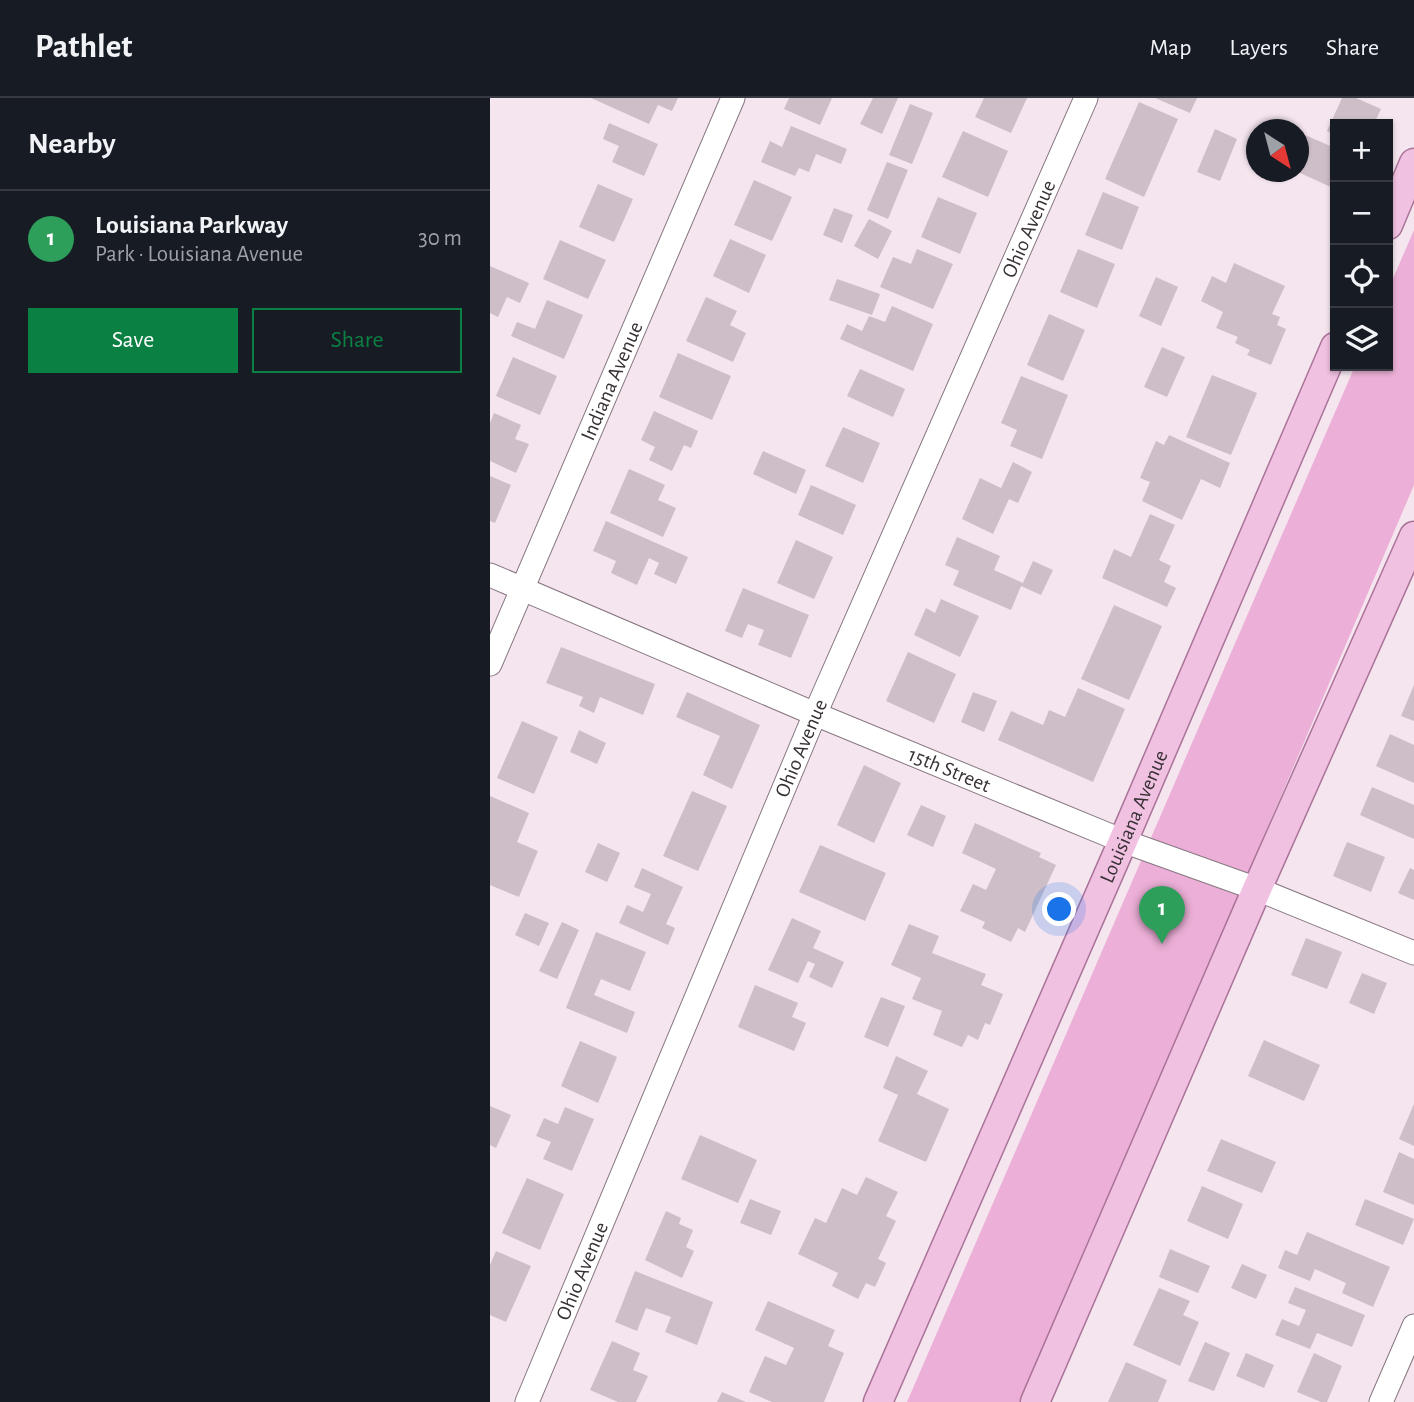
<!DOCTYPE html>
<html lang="en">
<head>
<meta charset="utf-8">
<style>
  :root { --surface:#171b24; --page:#20242c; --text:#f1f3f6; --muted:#9ea1a6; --line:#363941; --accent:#0b8043 }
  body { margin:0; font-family:"Alegreya Sans",sans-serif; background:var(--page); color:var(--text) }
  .controls { position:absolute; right:21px; top:21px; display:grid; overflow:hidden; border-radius:0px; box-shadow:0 2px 5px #0004 }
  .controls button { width:63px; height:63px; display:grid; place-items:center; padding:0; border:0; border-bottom:2px solid var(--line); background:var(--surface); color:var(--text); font:35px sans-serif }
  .compass { position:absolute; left:756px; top:21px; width:63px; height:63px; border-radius:50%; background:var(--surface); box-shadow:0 2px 5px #0004; rotate:144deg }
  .you { position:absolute; left:570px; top:812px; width:24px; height:24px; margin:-18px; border:5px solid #fff; border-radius:50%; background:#1a73e8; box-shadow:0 0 0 10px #1a73e833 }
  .badge { display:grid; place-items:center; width:46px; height:46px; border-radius:50%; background:var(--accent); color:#fff; font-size:23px; font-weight:700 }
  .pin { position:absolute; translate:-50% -58px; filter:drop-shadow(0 2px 4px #0008) }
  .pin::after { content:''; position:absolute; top:37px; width:24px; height:21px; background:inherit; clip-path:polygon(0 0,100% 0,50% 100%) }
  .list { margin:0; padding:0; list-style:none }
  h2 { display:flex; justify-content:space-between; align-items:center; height:91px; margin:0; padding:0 28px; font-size:30px }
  h2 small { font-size:23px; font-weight:400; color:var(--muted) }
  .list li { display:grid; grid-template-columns:46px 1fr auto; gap:21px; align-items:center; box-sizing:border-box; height:98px; padding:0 28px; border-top:2px solid var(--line) }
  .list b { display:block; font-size:26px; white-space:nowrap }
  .list p { margin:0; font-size:23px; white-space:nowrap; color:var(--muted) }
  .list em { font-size:23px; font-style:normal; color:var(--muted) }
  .actions { display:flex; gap:14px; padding:21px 28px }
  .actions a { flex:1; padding:16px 0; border:2px solid var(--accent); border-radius:0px; text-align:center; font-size:24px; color:var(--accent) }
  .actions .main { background:var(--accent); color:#fff }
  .icon { flex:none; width:38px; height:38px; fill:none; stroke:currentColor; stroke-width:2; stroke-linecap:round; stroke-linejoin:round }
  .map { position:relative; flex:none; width:924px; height:1304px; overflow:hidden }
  header { display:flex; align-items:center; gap:42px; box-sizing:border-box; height:98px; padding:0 35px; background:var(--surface); border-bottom:2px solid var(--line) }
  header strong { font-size:33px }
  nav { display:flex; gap:38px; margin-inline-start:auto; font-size:24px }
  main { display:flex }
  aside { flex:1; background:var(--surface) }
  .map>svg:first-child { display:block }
  .green { fill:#ecafd7 }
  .building { fill:#cebec8 }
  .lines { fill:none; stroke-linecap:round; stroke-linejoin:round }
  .minor-casing { stroke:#867780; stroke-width:25 }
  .major-casing { stroke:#aa7398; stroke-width:31 }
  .minor { stroke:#fff; stroke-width:23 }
  .major { stroke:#f1c1e2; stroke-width:28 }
  .labels { text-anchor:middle; stroke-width:5; stroke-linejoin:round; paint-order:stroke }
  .street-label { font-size:21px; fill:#373134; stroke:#f5e5ef }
</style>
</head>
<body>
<header>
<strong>Pathlet</strong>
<nav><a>Map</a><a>Layers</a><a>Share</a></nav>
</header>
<main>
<aside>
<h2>Nearby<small></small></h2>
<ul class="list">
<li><span class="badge" style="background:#2e9e5b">1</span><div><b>Louisiana Parkway</b><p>Park · Louisiana Avenue</p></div><em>30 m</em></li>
</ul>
<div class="actions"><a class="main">Save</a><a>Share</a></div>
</aside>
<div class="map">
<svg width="924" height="1304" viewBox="0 0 924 1304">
  <rect width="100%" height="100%" fill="#f5e5ef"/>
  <polygon class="green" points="924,132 924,387 532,1304 417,1304 865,268 898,268 898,192"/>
  <g class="building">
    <polygon points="101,0 188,0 182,13 168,7 159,26"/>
    <polygon points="299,0 342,0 330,27 294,11"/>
    <polygon points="383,0 408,0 392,36 370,26"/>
    <polygon points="494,0 537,0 521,35 485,19"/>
    <polygon points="665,0 707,0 700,15"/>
    <polygon points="852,0 866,0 891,11 884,26 845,26 845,37 837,33"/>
    <polygon points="649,4 688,21 654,99 615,81"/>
    <polygon points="420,6 443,15 422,66 399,57"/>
    <polygon points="119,25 168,46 154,78 122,64 129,48 113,41"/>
    <polygon points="301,28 357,51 351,66 326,56 319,74 309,70 305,78 271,64 280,43 292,49"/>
    <polygon points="725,31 747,41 730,83 707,74"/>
    <polygon points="473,33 518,53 498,99 452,79"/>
    <polygon points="808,34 845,50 845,91 808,74"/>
    <polygon points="397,64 418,72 398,121 377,112"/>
    <polygon points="264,82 302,99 282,143 244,127"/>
    <polygon points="108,86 143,101 124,144 89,129"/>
    <polygon points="613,94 649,109 632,152 595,137"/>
    <polygon points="448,99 487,115 470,156 431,139"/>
    <polygon points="344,110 363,117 352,145 333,137"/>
    <polygon points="379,121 402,133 388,161 364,148"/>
    <polygon points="240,141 276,157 259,195 223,178"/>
    <polygon points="70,142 116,162 98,201 53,181"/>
    <polygon points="427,151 463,166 443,211 390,189 403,159 421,166"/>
    <polygon points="588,151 625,166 607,210 570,194"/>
    <polygon points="744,165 795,188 782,216 790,219 787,227 796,231 781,267 757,257 760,252 745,245 748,239 726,230 733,214 711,203 722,178 736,185"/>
    <polygon points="0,168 39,185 30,205 17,199 8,219 0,215"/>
    <polygon points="666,179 688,189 671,228 649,218"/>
    <polygon points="347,181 390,196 382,217 339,202"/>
    <polygon points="216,199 247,213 240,227 256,235 243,264 196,243"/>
    <polygon points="57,202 93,217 74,261 21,238 27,224 45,231"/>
    <polygon points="402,208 443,226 423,273 350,241 357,226 372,233 379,218 395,224"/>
    <polygon points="559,216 595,232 573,283 537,267"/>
    <polygon points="672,249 695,259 677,299 654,289"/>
    <polygon points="188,255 241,278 222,322 169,299"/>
    <polygon points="23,259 67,278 50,317 6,298"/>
    <polygon points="370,271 415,291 403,319 357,298"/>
    <polygon points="722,277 767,295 741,357 696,339"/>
    <polygon points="531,278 578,297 552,361 520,348 527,332 511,325"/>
    <polygon points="164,313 208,333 201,350 194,347 182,373 159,362 165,349 151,342"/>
    <polygon points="4,315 31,327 25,341 39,346 26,375 0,363 0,325"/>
    <polygon points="353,329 390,345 373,385 335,368"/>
    <polygon points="679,337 740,365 730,390 711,381 692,422 652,403 660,384 650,380 666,343 674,347"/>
    <polygon points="273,353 316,372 306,396 263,376"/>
    <polygon points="523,364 542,374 528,405 519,401 503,436 472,421 490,380 511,390"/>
    <polygon points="139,371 175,387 168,402 186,410 173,439 120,415"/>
    <polygon points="0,378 21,387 5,425 0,423"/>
    <polygon points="321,387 366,407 353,437 308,417"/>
    <polygon points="660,416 685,427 669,462 681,468 674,484 686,490 677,509 612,480 624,451 641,459"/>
    <polygon points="116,423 198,459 186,486 164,476 169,465 159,460 147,487 121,475 126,463 103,453"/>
    <polygon points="467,439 510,458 504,472 533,485 543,463 563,472 551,497 531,488 521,512 463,487 469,473 455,467"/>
    <polygon points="306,442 343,459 324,501 287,485"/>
    <polygon points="253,490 319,517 301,560 268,547 274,532 258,526 252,540 235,533"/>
    <polygon points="451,501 489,518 470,559 424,537 436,510 445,515"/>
    <polygon points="624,507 672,528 639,602 591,581"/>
    <polygon points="71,549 165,586 153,617 110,599 104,615 89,608 93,599 56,585"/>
    <polygon points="418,554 466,576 444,625 396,603"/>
    <polygon points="924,587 924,623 911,618"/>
    <polygon points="588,590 635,611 603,684 508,642 521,613 553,627 559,612 575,619"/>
    <polygon points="197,594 270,627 242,691 213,677 230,638 186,619"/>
    <polygon points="483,594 507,603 494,634 471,624"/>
    <polygon points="32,623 68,639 44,696 7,680"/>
    <polygon points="89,632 116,645 107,666 80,654"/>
    <polygon points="900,636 924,647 924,685 886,668"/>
    <polygon points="374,667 411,685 384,745 347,727"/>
    <polygon points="882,689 924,707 924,741 870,717"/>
    <polygon points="202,693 237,708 208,773 173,758"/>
    <polygon points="0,698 39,715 27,744 48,753 29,799 0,787"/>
    <polygon points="431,707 456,718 443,749 417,737"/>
    <polygon points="485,725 551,755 549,759 566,767 535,834 528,830 521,844 492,830 495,824 470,813 483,786 496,792 506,771 472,755"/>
    <polygon points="857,744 895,759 881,794 843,778"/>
    <polygon points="108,745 130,755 117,784 95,774"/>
    <polygon points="330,747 396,775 375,823 309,794"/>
    <polygon points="152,770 193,789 176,826 185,830 178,847 129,825 137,807 153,814 161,796 144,789"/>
    <polygon points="920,770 924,772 924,802 908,795"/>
    <polygon points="35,815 59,825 49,848 25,837"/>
    <polygon points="302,820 331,833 323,850 354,864 342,890 319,879 325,866 318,863 308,885 278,872"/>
    <polygon points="72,824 89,832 67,881 49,873"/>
    <polygon points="419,826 449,838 442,855 496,876 491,887 513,896 500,927 495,925 488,942 478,937 472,949 443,937 452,913 422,901 431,880 401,867"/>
    <polygon points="106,834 156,854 140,893 111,881 104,897 145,914 137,935 76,910"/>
    <polygon points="816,840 852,854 837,891 801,877"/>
    <polygon points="872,875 897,885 884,916 859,905"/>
    <polygon points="265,887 308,905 302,919 316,925 304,953 248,929"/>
    <polygon points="391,899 415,908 398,949 374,939"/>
    <polygon points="774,942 830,967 814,1003 758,978"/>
    <polygon points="90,943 127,959 108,1005 71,988"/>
    <polygon points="406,958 438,973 427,996 459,1011 436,1064 388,1043 408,997 393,990"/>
    <polygon points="924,1006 924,1048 909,1041"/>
    <polygon points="0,1008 21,1017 6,1050 0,1047"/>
    <polygon points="75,1009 104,1021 82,1073 53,1061 61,1044 46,1038 54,1020 68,1026"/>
    <polygon points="210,1037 267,1062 248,1105 191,1081"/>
    <polygon points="731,1041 786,1064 772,1095 717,1073"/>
    <polygon points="909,1054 924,1061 924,1107 893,1094"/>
    <polygon points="376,1079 408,1094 396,1118 406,1123 388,1161 396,1165 385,1189 376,1185 368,1201 342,1188 348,1175 308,1156 325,1120 336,1125 352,1090 367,1097"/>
    <polygon points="37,1080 74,1096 50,1152 12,1135"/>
    <polygon points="712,1088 753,1106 738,1141 697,1123"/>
    <polygon points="260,1101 291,1113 281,1137 250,1125"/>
    <polygon points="875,1101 924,1121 913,1147 865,1127"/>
    <polygon points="176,1113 191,1120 189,1126 203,1132 196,1149 204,1153 192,1180 155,1162"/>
    <polygon points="817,1134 900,1169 883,1209 852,1195 856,1185 825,1171 820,1183 788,1170 795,1152 807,1157"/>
    <polygon points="680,1151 720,1168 708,1195 669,1179"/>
    <polygon points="6,1153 41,1168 16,1224 0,1217 0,1167"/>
    <polygon points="752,1166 777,1177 766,1201 741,1190"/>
    <polygon points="145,1173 223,1204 207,1247 175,1234 181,1219 156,1210 147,1233 125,1224"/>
    <polygon points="805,1189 875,1217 862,1249 827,1235 820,1251 785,1237 792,1221 809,1228 816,1212 798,1205"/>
    <polygon points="669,1190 700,1203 693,1217 709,1224 690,1268 643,1247"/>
    <polygon points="278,1203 345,1232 338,1248 354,1255 334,1304 282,1304 259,1294 275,1258 296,1267 304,1250 265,1232"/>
    <polygon points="122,1243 150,1255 143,1272 158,1278 146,1304 128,1304 100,1292"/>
    <polygon points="715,1244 740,1255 724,1293 698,1283"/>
    <polygon points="756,1255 784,1267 774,1290 746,1278"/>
    <polygon points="824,1255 852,1268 837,1304 831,1304 807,1294"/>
    <polygon points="636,1264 677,1282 668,1304 618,1304"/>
    <polygon points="232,1294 256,1304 227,1304"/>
  </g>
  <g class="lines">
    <defs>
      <g id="minor">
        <path id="s1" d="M0 477 325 616 633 743 767 791 924 855"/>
        <path id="s2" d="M0 566 243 0"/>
        <path id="s3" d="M37 1304 325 616 596 0"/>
        <polyline points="891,1304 924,1228"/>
      </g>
      <g id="major">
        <polyline points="898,127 924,65"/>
        <path id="s4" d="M388 1304 633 743 845 249"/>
        <polyline points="545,1304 767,791 924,438"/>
      </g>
    </defs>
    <use href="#minor" class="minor-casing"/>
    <use href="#major" class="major-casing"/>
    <use href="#minor" class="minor"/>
    <use href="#major" class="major"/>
  </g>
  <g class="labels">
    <g class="street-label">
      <text dy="7" stroke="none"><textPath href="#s3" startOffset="1276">Ohio Avenue</textPath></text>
      <text dy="7" stroke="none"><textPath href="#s2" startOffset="308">Indiana Avenue</textPath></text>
      <text dy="7" stroke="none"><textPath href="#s3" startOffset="709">Ohio Avenue</textPath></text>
      <text dy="7" stroke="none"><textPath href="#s1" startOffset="499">15th Street</textPath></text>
      <text dy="7" stroke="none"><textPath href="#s4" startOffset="639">Louisiana Avenue</textPath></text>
      <text dy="7" stroke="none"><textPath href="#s3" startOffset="142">Ohio Avenue</textPath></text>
    </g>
  </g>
</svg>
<div class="controls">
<button>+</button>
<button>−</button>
<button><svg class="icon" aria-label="locate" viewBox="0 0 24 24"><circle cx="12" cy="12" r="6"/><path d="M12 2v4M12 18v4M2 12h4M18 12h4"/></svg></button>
<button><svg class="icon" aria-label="layers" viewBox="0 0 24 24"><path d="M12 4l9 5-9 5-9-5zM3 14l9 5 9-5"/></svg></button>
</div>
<svg class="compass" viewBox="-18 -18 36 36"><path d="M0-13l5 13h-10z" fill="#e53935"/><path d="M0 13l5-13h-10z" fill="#9ea1a6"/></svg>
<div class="you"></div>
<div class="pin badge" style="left:672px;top:846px;background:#2e9e5b">1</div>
</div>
</main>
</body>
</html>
